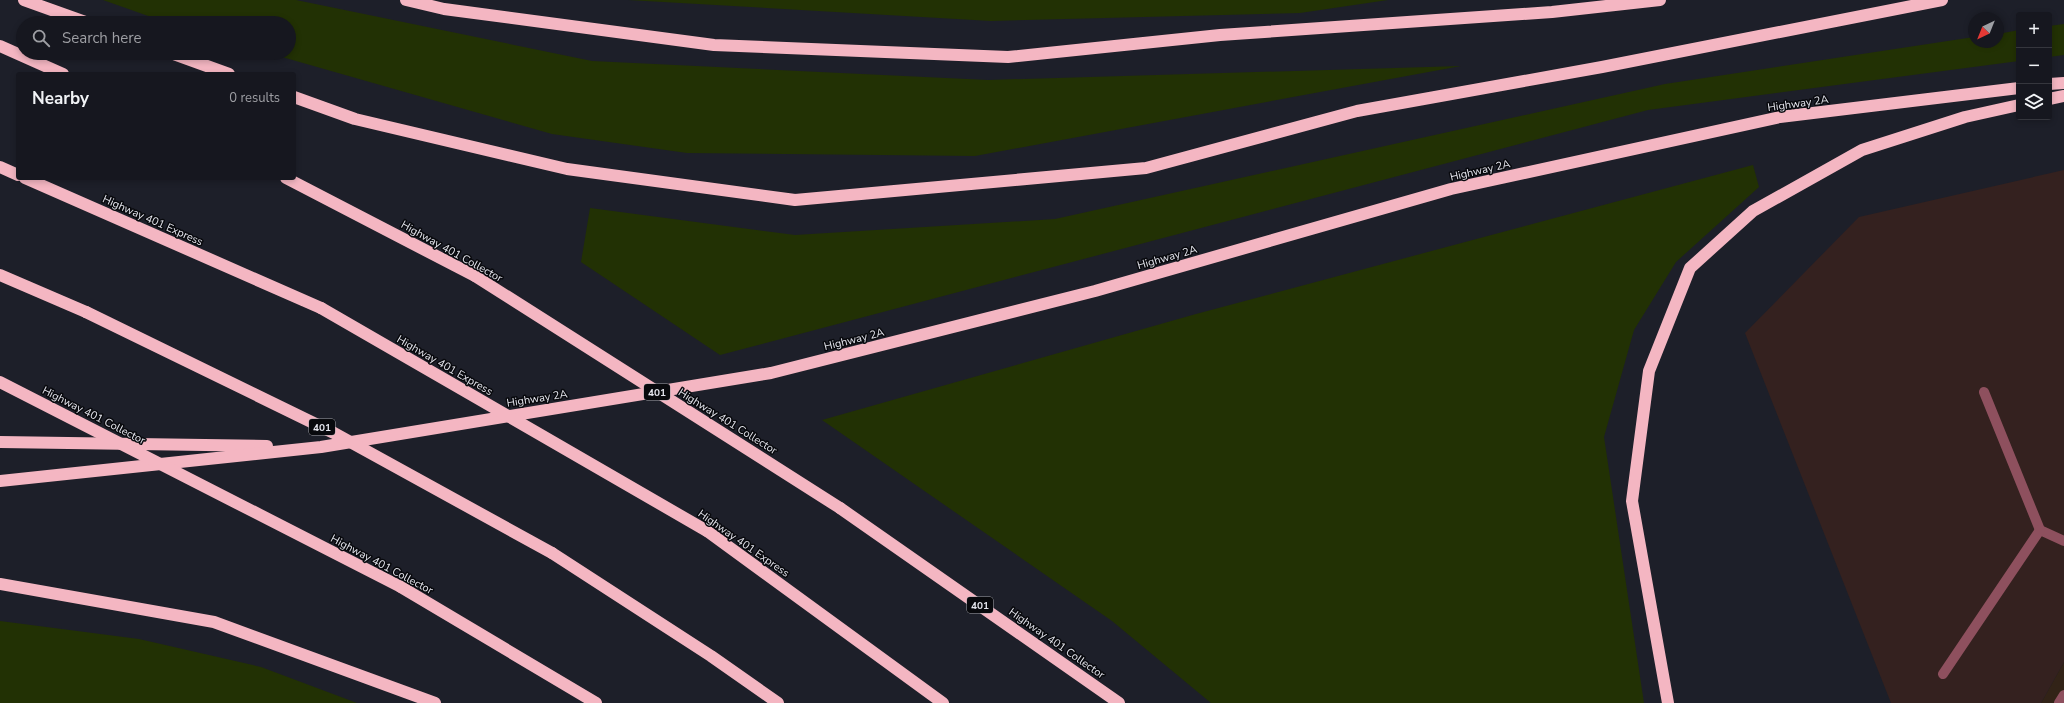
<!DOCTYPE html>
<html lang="en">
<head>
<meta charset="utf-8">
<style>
  :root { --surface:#16171f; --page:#1f2028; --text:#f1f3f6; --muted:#9e9fa4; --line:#35363d }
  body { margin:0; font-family:"Nunito Sans",sans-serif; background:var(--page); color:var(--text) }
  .controls { position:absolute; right:12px; top:12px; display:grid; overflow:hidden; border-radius:4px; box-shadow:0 2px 6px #0003 }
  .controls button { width:36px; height:36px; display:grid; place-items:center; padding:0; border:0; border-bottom:1px solid var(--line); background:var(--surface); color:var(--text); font:20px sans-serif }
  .compass { position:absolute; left:1968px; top:12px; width:36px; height:36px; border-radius:50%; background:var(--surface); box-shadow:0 2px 6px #0003; rotate:223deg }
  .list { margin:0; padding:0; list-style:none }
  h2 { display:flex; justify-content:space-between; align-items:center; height:52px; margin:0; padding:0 16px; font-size:17px }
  h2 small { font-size:13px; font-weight:400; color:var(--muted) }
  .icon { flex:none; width:22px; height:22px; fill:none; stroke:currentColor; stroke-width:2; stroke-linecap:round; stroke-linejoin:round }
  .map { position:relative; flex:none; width:2064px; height:703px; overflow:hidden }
  .search { position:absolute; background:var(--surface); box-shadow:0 2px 6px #0003; left:16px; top:16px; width:280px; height:44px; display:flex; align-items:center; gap:10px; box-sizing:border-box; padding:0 14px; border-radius:22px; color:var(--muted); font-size:15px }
  .panel { position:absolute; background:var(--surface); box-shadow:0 2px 6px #0003; left:16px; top:72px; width:280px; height:108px; border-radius:4px }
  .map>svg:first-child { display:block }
  .commercial { fill:#322317 }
  .industrial { fill:#34211f }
  .green { fill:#223104 }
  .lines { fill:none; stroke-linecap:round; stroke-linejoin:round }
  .minor { stroke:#8e505e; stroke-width:10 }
  .highway { stroke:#f4b6c2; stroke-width:12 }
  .highway-bridge { stroke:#f4b6c2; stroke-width:12 }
  .labels { text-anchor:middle; stroke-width:3; stroke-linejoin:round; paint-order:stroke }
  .shield { fill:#08090d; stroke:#a3a4aa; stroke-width:1 }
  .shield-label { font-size:10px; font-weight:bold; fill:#e5e6ee }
  .street-label { font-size:11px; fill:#e5e6ee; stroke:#08090d }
</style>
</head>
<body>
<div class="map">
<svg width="2064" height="703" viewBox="0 0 2064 703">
  <rect width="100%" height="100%" fill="#1d1f29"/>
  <polygon class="commercial" points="2064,662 2064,703 2041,703"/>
  <polygon class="industrial" points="2064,170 2064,662 2041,703 1891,703 1745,333 1859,217"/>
  <g class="green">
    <polygon points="103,0 296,0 592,61 988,80 1461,66 975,156 687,153 552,134 268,53 289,53 289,23 168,23"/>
    <polygon points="628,0 1388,0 1300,13 991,21"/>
    <polygon points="2064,24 2064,55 2049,57 2049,26"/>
    <polygon points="2019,30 2019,61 1648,110 720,355 581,262 590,208 795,235 1055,219 1665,84 1974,37 1974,42 1998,42 1998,34"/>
    <polygon points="1753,165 1759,187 1676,262 1634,330 1604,437 1644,703 1211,703 1112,621 822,420 1196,314"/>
    <polygon points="0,621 139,639 261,667 357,703 0,703"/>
  </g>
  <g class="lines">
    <g class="minor">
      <polyline points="1984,392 2040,530 2064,541"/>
      <polyline points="1943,674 2040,530"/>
      <polyline points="2059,703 2064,695"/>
    </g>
    <g class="highway">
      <polyline points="24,0 88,23"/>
      <polyline points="406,0 444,9 714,45 1008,57 1220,35 1552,12 1660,0"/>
      <polyline points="0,46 63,74"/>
      <polyline points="171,53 229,74"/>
      <polyline points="2049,84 2064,83"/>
      <polyline points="294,97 355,119 567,169 795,200 1146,168 1357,111 1602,67 1942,0"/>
      <polyline points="2049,99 2064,96"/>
      <polyline points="0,167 18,175"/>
      <polyline points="25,178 321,308"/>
      <polyline points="286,178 475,276"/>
      <polyline points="0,275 86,312"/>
      <polyline points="0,442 267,446"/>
      <polyline points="0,481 321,447 771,373 1095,291 1451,189 1780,117 2019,88"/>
      <polyline points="840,508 1119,703"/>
      <polyline points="707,531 943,703"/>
      <polyline points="552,553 711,656 778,703"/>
      <polyline points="0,584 214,622 435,703"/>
      <polyline points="401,587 596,703"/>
      <polyline points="1668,703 1632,501 1649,371 1690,268 1753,211 1862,150 1965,117 2019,105"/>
    </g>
    <g class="highway-bridge">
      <polyline points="475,276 840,508"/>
      <polyline points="321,308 707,531"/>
      <polyline points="86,312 334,433 552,553"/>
      <polyline points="0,382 401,587"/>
    </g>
  </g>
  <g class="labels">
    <g class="shield">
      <rect x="644" y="384" width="26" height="16" rx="3"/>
      <rect x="309" y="419" width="26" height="16" rx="3"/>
      <rect x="967" y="597" width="26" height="16" rx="3"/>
    </g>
    <g class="shield-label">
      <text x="657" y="396">401</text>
      <text x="322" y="431">401</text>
      <text x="980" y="609">401</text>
    </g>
    <g class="street-label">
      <text transform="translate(1798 103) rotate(-8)" y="4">Highway 2A</text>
      <text transform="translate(1480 170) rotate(-13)" y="4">Highway 2A</text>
      <text transform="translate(153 220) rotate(24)" y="4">Highway 401 Express</text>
      <text transform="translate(452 251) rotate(29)" y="4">Highway 401 Collector</text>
      <text transform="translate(1167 257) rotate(-16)" y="4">Highway 2A</text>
      <text transform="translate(854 339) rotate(-14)" y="4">Highway 2A</text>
      <text transform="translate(445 365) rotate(30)" y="4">Highway 401 Express</text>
      <text transform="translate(537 398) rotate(-9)" y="4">Highway 2A</text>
      <text transform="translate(94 415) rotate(27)" y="4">Highway 401 Collector</text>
      <text transform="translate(728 421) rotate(32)" y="4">Highway 401 Collector</text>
      <text transform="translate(744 543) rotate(35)" y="4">Highway 401 Express</text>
      <text transform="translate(382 564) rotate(28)" y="4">Highway 401 Collector</text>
      <text transform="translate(1057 643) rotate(35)" y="4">Highway 401 Collector</text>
    </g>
  </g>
</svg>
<div class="controls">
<button>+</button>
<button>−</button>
<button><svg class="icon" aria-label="layers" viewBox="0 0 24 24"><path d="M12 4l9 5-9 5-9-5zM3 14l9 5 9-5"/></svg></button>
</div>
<svg class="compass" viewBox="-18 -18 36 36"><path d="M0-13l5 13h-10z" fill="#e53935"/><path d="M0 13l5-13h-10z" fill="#9e9fa4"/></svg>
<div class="search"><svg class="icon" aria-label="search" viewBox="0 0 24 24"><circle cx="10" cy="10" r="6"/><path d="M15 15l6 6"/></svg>Search here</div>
<section class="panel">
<h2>Nearby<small>0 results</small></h2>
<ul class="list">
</ul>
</section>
</div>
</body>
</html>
